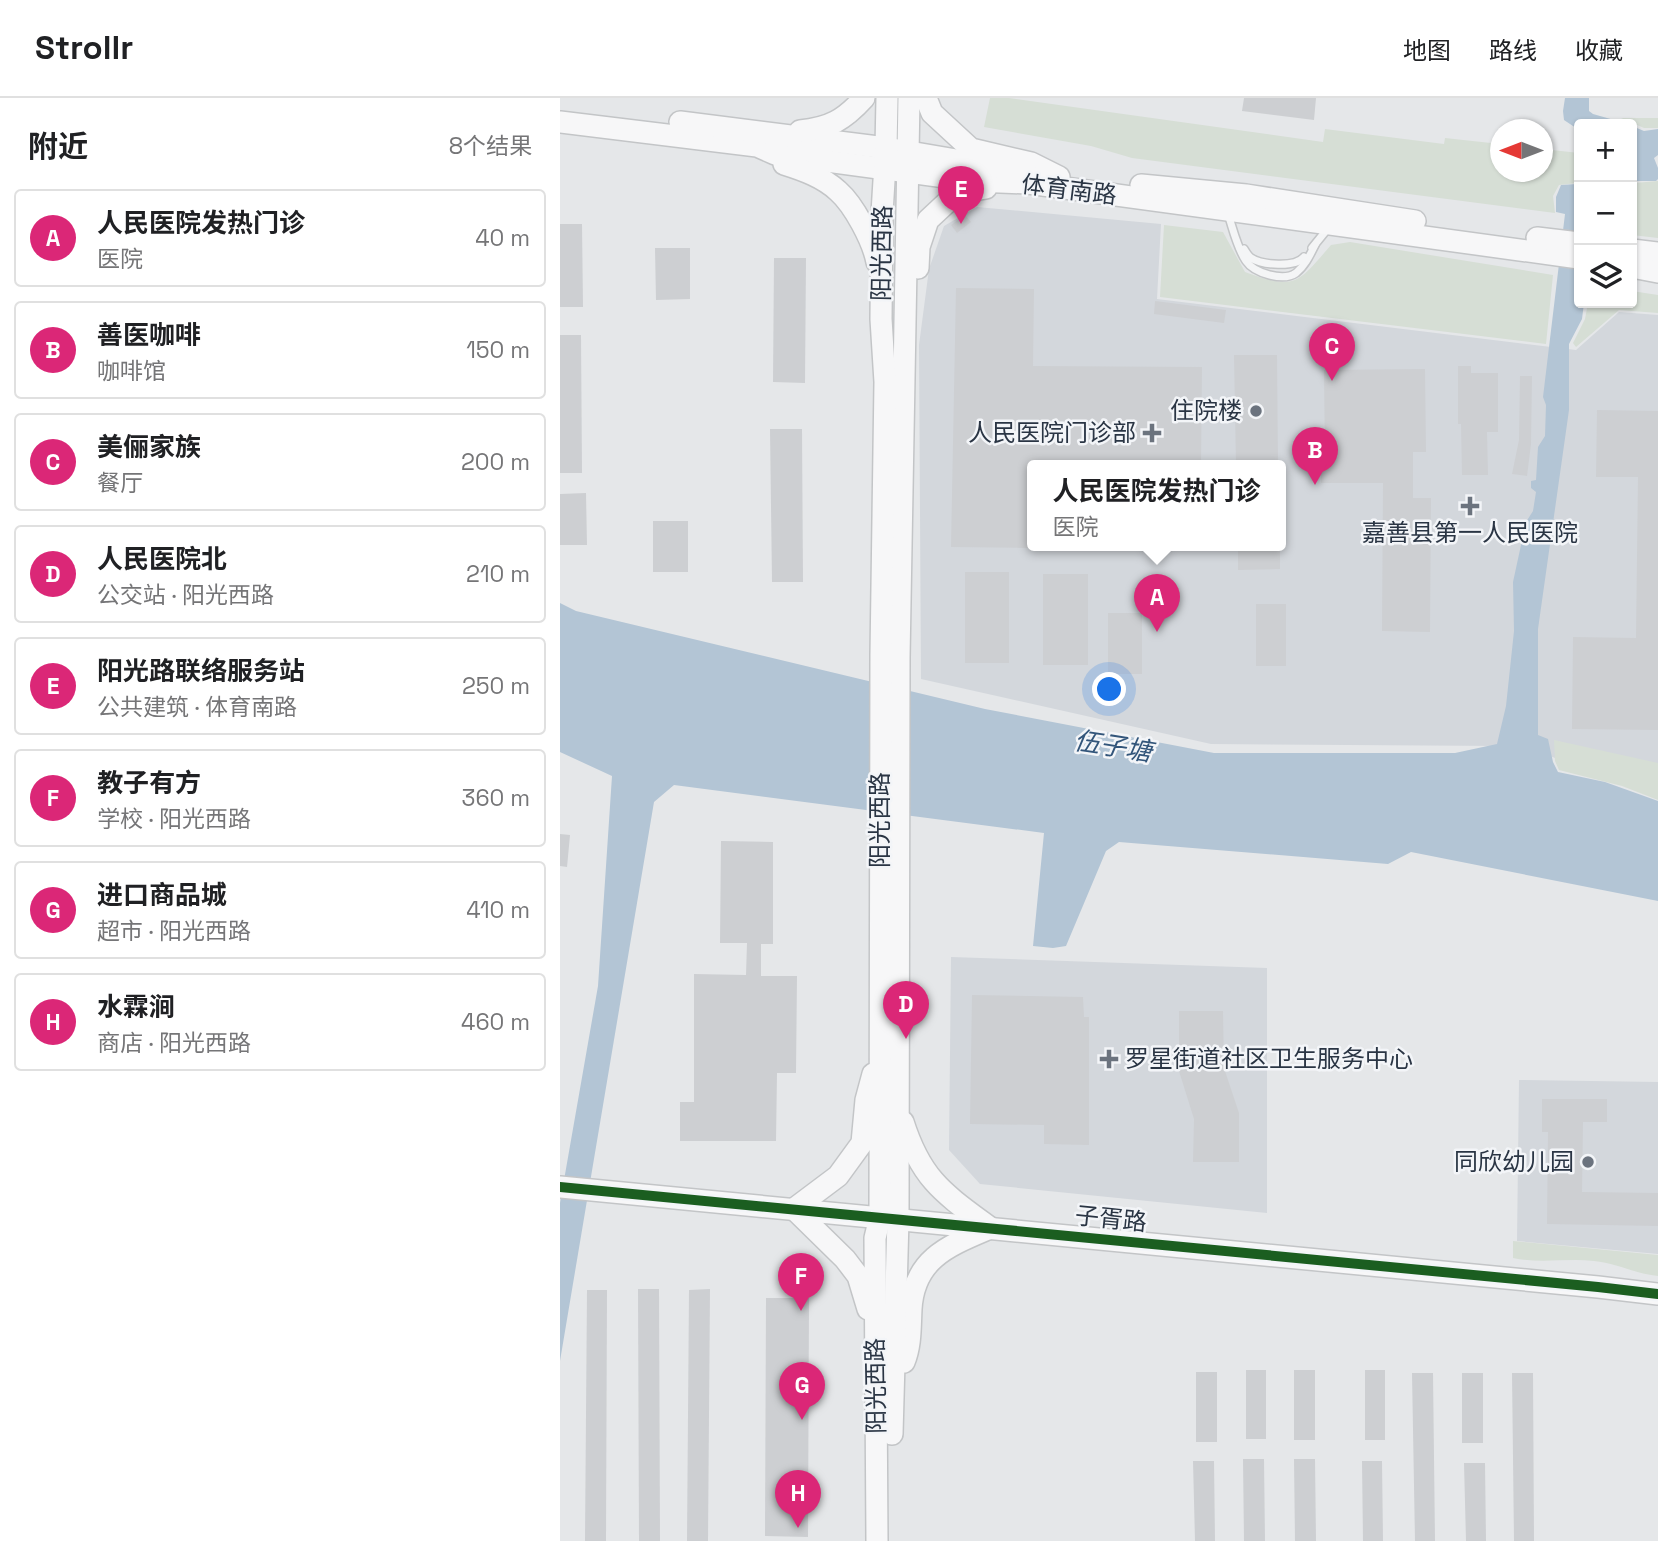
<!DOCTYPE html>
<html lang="zh">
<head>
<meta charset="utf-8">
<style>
  :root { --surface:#fff; --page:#f2f2f2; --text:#202124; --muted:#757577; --line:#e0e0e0; --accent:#db2777 }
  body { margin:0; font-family:"Space Grotesk","Noto Sans SC",sans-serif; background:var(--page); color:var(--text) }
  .controls { position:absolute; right:21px; top:21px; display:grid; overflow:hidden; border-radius:7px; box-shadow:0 2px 5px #0004 }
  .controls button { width:63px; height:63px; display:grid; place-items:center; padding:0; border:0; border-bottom:2px solid var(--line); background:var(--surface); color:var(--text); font:35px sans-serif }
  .compass { position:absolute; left:930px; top:21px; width:63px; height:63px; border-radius:50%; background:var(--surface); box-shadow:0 2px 5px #0004; rotate:270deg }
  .you { position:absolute; left:550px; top:592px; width:24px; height:24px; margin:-18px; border:5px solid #fff; border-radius:50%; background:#1a73e8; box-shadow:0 0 0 10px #1a73e833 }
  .badge { display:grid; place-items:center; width:46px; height:46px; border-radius:50%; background:var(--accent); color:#fff; font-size:23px; font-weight:700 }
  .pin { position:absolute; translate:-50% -58px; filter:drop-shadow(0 2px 4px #0008) }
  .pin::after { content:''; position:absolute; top:37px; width:24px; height:21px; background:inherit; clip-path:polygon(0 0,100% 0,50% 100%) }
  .popup { position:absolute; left:467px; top:362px; width:259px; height:91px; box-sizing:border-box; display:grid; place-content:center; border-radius:7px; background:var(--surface); filter:drop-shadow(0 2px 5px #0005); font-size:23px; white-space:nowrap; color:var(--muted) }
  .popup b { font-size:26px; color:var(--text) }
  .popup::after { content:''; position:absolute; left:50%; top:100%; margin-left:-14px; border:14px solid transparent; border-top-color:var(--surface) }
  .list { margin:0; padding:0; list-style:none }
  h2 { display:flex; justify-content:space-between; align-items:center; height:91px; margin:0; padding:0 28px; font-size:30px }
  h2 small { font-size:23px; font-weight:400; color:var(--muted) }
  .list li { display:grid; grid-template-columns:46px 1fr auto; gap:21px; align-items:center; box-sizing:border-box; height:98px; margin:0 14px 14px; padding:0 14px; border:2px solid var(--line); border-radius:7px }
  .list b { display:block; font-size:26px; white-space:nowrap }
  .list p { margin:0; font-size:23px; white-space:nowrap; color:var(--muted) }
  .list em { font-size:23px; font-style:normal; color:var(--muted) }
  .icon { flex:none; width:38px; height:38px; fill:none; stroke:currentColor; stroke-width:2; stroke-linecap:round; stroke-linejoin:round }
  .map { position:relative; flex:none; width:1098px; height:1443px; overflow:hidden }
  header { display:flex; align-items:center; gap:42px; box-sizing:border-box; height:98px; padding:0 35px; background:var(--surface); border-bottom:2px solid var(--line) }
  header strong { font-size:33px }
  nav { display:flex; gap:38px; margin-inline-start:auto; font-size:24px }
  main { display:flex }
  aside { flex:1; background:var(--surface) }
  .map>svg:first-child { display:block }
  .built { fill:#d3d7dc; fill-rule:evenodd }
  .green { fill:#d6ded5 }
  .water { fill:#b3c5d5 }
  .building { fill:#cdcfd2 }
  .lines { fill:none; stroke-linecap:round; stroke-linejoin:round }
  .lane-casing { stroke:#c3c5c7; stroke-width:10 }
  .secondary-casing { stroke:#c3c5c7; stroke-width:24 }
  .lane { stroke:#f4f5f6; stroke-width:7 }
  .secondary { stroke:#f7f7f8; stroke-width:21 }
  .cycleway-casing { stroke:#f3f5f8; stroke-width:15 }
  .cycleway { stroke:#1b5e20; stroke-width:10 }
  .poi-dot { fill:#6b737e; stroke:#f3f5f8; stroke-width:2.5 }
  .labels { text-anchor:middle; stroke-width:5; stroke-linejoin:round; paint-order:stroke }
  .street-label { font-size:24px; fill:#2a3544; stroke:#f3f5f8 }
  .poi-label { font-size:24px; fill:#2a3544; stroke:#f3f5f8; text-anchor:end }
  .water-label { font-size:26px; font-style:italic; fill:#32557a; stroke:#f3f5f8 }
</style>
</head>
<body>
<header>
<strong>Strollr</strong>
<nav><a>地图</a><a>路线</a><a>收藏</a></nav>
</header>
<main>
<aside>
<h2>附近<small>8个结果</small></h2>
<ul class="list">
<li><span class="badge">A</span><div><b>人民医院发热门诊</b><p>医院</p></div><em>40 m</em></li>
<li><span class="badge">B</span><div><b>善医咖啡</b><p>咖啡馆</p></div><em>150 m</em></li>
<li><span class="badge">C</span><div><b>美俪家族</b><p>餐厅</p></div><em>200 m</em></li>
<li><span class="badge">D</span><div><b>人民医院北</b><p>公交站 · 阳光西路</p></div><em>210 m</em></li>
<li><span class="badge">E</span><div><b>阳光路联络服务站</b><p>公共建筑 · 体育南路</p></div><em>250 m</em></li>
<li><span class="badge">F</span><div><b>教子有方</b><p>学校 · 阳光西路</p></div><em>360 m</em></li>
<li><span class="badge">G</span><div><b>进口商品城</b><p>超市 · 阳光西路</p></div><em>410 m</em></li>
<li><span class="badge">H</span><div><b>水霖涧</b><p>商店 · 阳光西路</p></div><em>460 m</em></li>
</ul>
</aside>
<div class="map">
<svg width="1098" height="1443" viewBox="0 0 1098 1443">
  <rect width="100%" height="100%" fill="#e5e7e9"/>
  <g class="built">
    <path d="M417 109 601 126 597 201 1016 252 1059 214 1098 217V701L985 656 944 648 651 646 361 581 359 247 369 171 384 128ZM473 368H721V448H473Z"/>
    <polygon points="391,859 707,870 707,1115 420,1086 389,1052"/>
    <polygon points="959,982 1098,984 1098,1156 957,1143"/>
  </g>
  <g class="green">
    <polygon points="430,0 449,0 763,44 765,31 884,46 885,40 940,46 940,74 982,74 983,51 1019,55 1019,74 1017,85 999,87 993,98 995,115 572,60 531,48 424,29"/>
    <polygon points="1061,20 1098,20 1098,30 1084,30"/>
    <polygon points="1098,83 1098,140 1072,137 1072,89 1075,85"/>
    <path d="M604 127 663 134 685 174C736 193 738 185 771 147L790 144 993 177 986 246 600 199Z"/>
    <polygon points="1072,193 1098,197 1098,215 1059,212 1016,249 1013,245 1025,221 1028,205 1072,205"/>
    <polygon points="994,642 1098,665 1098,702 1062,688 999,672 995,663"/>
    <path d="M953 1143 1098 1157V1178C1076 1176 1056 1165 1034 1163 1007 1160 980 1166 953 1160Z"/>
  </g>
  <g class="water">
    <polygon points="1005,0 1029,0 1029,13 1033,16 1068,26 1019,26 1019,32 1004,22 1003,13"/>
    <polygon points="1072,28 1084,33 1098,31 1098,57 1094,60 1098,70 1098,81 1096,83 1075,83 1072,87"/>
    <polygon points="1019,80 1019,205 1024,205 1022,221 1009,246 1009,312 978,531 978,637 988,641 993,664 998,674 1045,684 1098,703 1098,803 851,754 828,766 559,744 546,753 506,848 493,850 473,848 484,735 114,687 94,704 0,1263 0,1105 38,888 52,678 0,654 0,505 16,513 425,611 654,655 895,655 937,646 946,608 954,533 953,484 966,424 973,413 976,394 971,390 971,383 976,382 978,349 985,338 986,307 983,299 1005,116 996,114 996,99 1001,87 1017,86"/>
  </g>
  <g class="building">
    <polygon points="684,0 756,0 754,22 682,13"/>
    <polygon points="405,117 411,124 397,135 391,127"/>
    <polygon points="0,126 22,126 23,209 0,209"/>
    <polygon points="95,150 130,150 130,201 96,202"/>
    <polygon points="214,160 246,160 245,285 213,284"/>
    <polygon points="396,190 474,191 473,268 642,269 641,368 471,368 469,450 391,449"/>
    <polygon points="595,203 666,212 664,225 594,216"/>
    <polygon points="0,237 21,237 22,375 0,375"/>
    <polygon points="674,257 717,257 718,368 676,368"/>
    <polygon points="898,268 911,268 911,275 938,275 938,334 927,334 928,377 902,377 901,326 898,326"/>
    <polygon points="865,271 866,354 853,354 853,400 871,400 870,534 822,533 823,385 761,385 761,363 765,363 764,272"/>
    <polygon points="960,278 972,278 971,346 967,378 952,376 959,342"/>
    <polygon points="1037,312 1098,313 1098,632 1012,631 1013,539 1076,540 1078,379 1036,379"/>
    <polygon points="210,331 242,331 243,484 212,484"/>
    <polygon points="26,395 27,447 0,447 0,396"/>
    <rect x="93" y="423" width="35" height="51"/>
    <polygon points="678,448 720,448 720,471 678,472"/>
    <rect x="405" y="474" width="44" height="91"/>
    <rect x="483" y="476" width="45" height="91"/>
    <rect x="696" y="506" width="30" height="62"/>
    <rect x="548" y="515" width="34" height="61"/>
    <polygon points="0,736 10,737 7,769 0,768"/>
    <polygon points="161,743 213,744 213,846 201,846 201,878 237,878 236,975 217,975 216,1043 120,1043 120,1004 134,1004 134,876 186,877 187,845 160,845"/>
    <polygon points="412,897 523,899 524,919 529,919 529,1047 484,1046 484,1027 410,1026"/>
    <polygon points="619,913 663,913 664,970 679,1015 679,1064 633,1064 634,1021 619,973"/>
    <polygon points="982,1001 1047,1001 1047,1024 1023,1024 1022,1094 1098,1095 1098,1128 987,1126 988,1034 982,1034"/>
    <polygon points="78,1191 99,1191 100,1443 79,1443"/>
    <polygon points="150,1191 148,1443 127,1443 129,1192"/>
    <polygon points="27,1192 47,1192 46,1443 25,1443"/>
    <polygon points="206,1200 249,1200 248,1439 205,1438"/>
    <rect x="686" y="1272" width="20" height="69"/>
    <rect x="734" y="1272" width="21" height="70"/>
    <rect x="805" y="1272" width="20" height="70"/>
    <rect x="636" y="1274" width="21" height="70"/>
    <polygon points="852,1275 873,1275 875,1443 855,1443"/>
    <rect x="902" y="1275" width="21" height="70"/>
    <polygon points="952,1275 973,1275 974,1443 954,1443"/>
    <polygon points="683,1361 704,1361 705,1443 684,1443"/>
    <polygon points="734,1361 755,1361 756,1443 735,1443"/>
    <polygon points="633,1363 654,1363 655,1443 635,1443"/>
    <polygon points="802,1363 822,1363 823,1443 803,1443"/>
    <polygon points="904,1365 925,1365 926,1443 906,1443"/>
  </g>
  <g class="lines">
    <defs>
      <g id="lane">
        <path d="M668 116C673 131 677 150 686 163 694 175 723 184 736 175 745 168 750 157 755 147"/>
        <polyline points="752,150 769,129"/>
        <path d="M684 151C686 154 688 158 691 160 702 167 735 170 744 159"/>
      </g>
      <g id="secondary">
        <polyline points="366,0 372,15 411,51 471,65 499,79"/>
        <polyline points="0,24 197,48 215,56 415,83 468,85 1019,160"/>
        <polyline points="120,24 326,50 466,74"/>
        <path d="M240 33C270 30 284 22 304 0"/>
        <path d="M224 66C243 72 263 79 278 93 294 107 313 143 317 164"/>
        <polyline points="581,87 686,97 855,123"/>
        <polyline points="977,140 1019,145"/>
        <polyline points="1072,152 1098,155"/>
        <polyline points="1072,169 1098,174"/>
        <polyline points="358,170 359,149 368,122 397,95 426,90"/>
        <path d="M343 1024C361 1081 383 1095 429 1129"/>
        <polyline points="0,1089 1038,1189 1098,1196"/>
        <polyline points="234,1111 278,1078 302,1045 306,1002 313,976"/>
        <polyline points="234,1111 285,1161 298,1178 308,1211"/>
        <path d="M344 1264C351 1247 350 1229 351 1211 354 1161 388 1148 428 1131"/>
        <polyline points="332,1336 338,1121 339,560 349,0"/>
        <polyline points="317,1443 315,1140 320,1119 321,557 325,284 321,221 322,115 326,50 327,0"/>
      </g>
    </defs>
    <use href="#lane" class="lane-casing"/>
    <use href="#secondary" class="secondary-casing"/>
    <use href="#lane" class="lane"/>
    <use href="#secondary" class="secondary"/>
    <defs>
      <polyline id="cycleway" points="0,1089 1038,1189 1098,1196"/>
    </defs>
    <use href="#cycleway" class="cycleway-casing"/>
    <use href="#cycleway" class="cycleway"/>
  </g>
  <g class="poi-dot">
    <circle cx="696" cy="313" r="7"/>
    <path d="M588.5 324.5h7v7h7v7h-7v7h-7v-7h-7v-7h7z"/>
    <path d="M906.5 397.5h7v7h7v7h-7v7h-7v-7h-7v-7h7z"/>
    <path d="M545.5 950.5h7v7h7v7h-7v7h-7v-7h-7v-7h7z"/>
    <circle cx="1028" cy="1064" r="7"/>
  </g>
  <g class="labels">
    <g class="street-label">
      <text transform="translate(509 92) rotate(7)" y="8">体育南路</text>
      <text transform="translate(322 155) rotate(-89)" y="8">阳光西路</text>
      <text transform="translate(320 722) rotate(-90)" y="8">阳光西路</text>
      <text transform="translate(551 1121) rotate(6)" y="8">子胥路</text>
      <text transform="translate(316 1288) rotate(-91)" y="8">阳光西路</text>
    </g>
    <g class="poi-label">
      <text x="682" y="321">住院楼</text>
      <text x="576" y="343">人民医院门诊部</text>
      <text x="910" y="443" text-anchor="middle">嘉善县第一人民医院</text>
      <text x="565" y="969" text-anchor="start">罗星街道社区卫生服务中心</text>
      <text x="1014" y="1072">同欣幼儿园</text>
    </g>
    <g class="water-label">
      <text transform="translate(553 648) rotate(9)" y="9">伍子塘</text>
    </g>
  </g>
</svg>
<div class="controls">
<button>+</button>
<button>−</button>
<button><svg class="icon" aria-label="layers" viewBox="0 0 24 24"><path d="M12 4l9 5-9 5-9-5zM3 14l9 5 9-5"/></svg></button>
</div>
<svg class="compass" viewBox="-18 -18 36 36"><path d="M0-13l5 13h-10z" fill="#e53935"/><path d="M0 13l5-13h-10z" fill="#757577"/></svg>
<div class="you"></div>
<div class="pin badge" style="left:597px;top:534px">A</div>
<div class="popup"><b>人民医院发热门诊</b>医院</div>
<div class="pin badge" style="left:755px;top:387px">B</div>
<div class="pin badge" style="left:772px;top:283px">C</div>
<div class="pin badge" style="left:346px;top:941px">D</div>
<div class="pin badge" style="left:401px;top:126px">E</div>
<div class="pin badge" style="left:241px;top:1213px">F</div>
<div class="pin badge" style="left:242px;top:1322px">G</div>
<div class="pin badge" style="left:238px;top:1430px">H</div>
</div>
</main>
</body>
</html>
